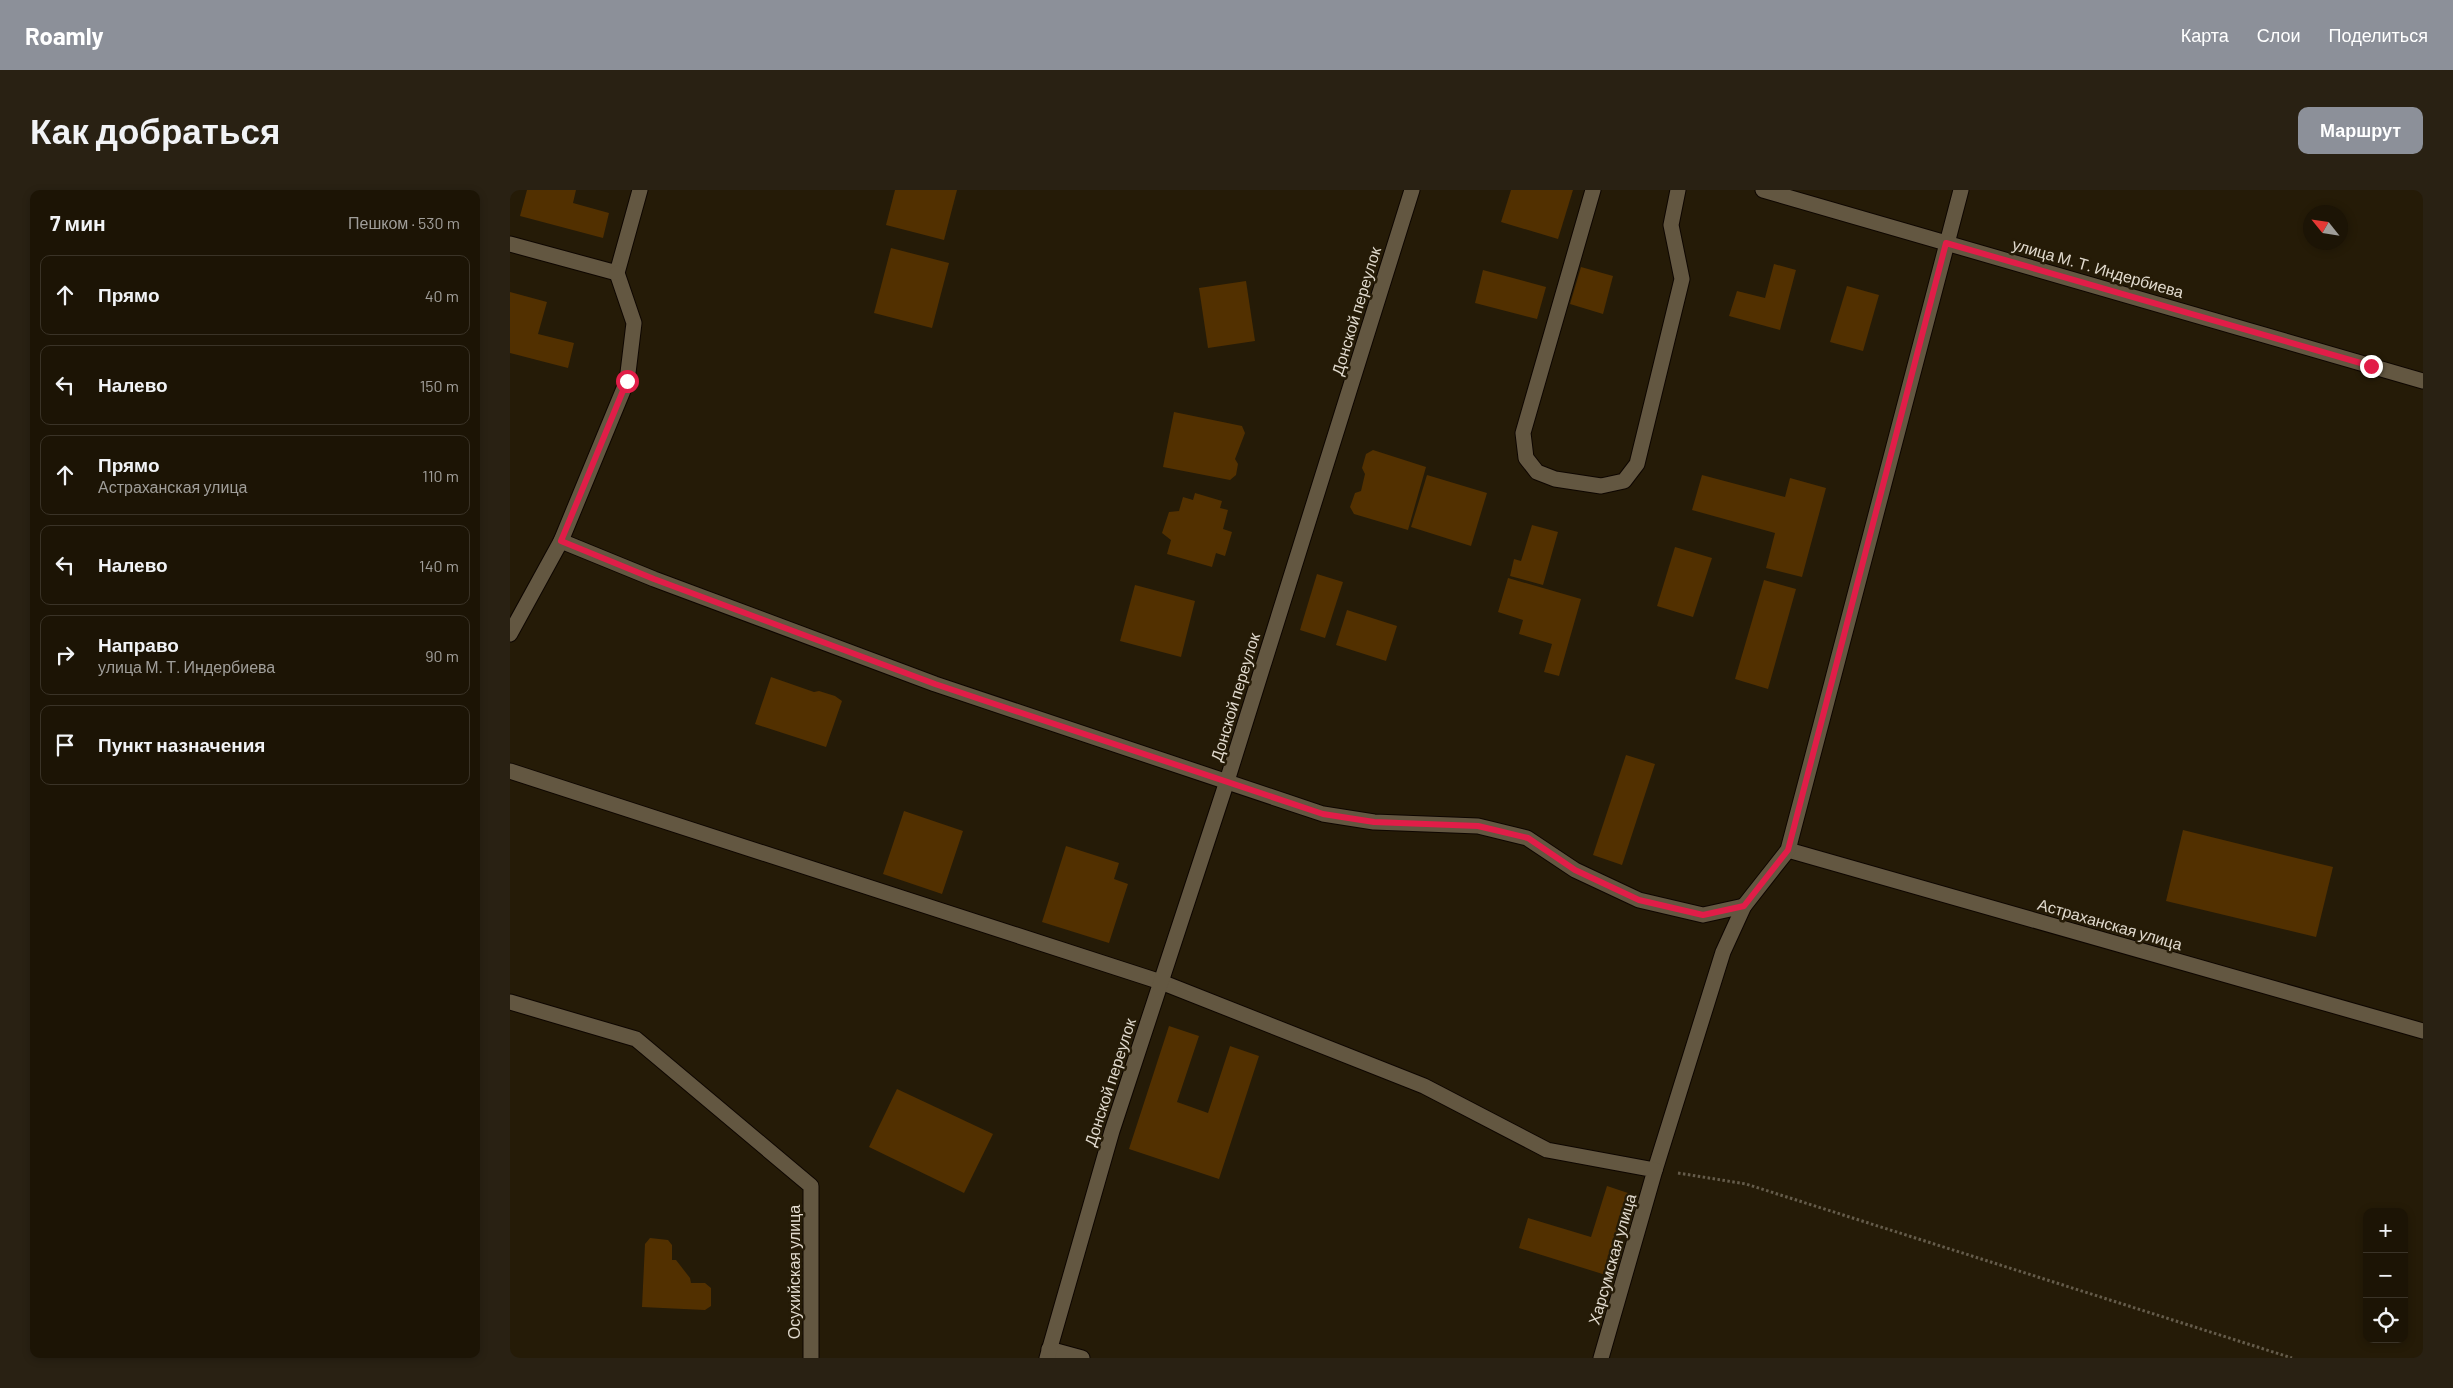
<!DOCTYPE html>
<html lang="ru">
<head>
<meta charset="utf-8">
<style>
  :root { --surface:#1c1405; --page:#292113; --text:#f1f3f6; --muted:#a09e9a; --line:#3a3327; --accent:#8c9099 }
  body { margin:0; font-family:Barlow,sans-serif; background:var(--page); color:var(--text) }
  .controls { position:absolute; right:15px; bottom:15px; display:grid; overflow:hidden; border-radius:10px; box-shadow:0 2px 8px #0003 }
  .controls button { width:45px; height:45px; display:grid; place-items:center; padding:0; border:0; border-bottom:1px solid var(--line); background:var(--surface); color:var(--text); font:25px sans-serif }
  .compass { position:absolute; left:1793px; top:15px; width:45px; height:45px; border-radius:50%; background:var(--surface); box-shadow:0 2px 8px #0003; rotate:300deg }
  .stop { position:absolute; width:15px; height:15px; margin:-11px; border:4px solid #e11d48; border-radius:50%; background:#fff }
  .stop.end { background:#e11d48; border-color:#fff; box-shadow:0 1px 5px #0008 }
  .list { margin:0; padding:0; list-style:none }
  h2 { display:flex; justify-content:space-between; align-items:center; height:65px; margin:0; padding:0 20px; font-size:21px }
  h2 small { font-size:16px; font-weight:400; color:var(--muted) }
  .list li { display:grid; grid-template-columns:32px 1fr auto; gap:15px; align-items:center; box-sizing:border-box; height:80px; margin:0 10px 10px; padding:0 10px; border:1px solid var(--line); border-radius:10px }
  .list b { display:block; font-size:19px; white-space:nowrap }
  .list p { margin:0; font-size:16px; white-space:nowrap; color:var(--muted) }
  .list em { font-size:16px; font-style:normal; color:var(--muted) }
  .icon { flex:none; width:28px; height:28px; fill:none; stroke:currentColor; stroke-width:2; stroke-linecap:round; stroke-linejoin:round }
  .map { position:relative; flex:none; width:1913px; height:1168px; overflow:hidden; border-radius:10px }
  header { display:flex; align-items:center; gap:30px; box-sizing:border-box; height:70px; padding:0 25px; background:var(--accent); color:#fff }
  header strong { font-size:24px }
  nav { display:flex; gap:28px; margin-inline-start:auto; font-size:18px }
  .intro { display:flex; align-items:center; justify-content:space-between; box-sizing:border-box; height:120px; padding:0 30px }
  h1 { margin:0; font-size:35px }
  .button { padding:12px 22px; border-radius:10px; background:var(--accent); color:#fff; font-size:18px; font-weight:700 }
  main { display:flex; gap:30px; padding:0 30px }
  aside { flex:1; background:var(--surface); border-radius:10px; box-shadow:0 2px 8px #0003 }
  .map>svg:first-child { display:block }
  .building { fill:#523000 }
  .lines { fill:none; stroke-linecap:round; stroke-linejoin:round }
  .lane-casing { stroke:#0e0600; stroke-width:17 }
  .street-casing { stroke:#0e0600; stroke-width:17 }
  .path { stroke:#655c4b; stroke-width:3; stroke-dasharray:2.5 2.5; stroke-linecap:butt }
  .lane { stroke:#635741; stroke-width:15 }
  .street { stroke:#635741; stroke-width:15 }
  .route { stroke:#e11d48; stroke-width:6 }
  .labels { text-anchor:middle; stroke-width:5; stroke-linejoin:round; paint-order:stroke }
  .street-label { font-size:16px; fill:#e1dace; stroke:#251b07 }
</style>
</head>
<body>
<header>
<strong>Roamly</strong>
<nav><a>Карта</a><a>Слои</a><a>Поделиться</a></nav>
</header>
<div class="intro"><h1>Как добраться</h1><a class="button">Маршрут</a></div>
<main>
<aside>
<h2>7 мин<small>Пешком · 530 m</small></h2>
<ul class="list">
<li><svg class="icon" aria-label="ahead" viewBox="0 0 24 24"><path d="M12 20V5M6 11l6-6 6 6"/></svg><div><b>Прямо</b></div><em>40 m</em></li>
<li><svg class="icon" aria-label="left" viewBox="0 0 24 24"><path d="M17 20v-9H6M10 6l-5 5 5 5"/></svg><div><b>Налево</b></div><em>150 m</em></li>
<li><svg class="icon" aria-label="ahead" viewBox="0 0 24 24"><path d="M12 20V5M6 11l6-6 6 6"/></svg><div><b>Прямо</b><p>Астраханская улица</p></div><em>110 m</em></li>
<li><svg class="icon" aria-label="left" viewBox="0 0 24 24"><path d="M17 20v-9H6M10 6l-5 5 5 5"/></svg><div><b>Налево</b></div><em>140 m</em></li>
<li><svg class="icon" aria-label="right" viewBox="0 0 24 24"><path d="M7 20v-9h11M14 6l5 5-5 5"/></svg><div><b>Направо</b><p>улица М. Т. Индербиева</p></div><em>90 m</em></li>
<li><svg class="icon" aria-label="arrive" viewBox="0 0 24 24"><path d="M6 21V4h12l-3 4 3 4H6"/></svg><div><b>Пункт назначения</b></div></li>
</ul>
</aside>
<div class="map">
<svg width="1913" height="1168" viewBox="0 0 1913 1168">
  <rect width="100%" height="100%" fill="#251b07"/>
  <g class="building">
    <polygon points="17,0 66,0 63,13 99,23 93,48 10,26"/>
    <polygon points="385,0 447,0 434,50 376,35"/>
    <polygon points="1001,0 1063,0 1048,49 991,32"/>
    <polygon points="381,58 439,73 422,138 364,123"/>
    <polygon points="1264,74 1286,80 1270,140 1219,126 1227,101 1255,108"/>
    <polygon points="1071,77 1103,86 1093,124 1060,114"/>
    <polygon points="973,80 1036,97 1027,129 965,113"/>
    <polygon points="736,91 745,151 698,158 689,98"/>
    <polygon points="1337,96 1369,105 1353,161 1320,152"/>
    <polygon points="0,102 37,112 28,144 64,153 58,178 0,163"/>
    <polygon points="664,222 732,236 735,243 725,269 728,274 726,285 720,290 653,277"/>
    <polygon points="863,260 916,277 898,340 844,324 840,317 845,303 851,301 855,284 852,278 856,264"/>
    <polygon points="917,285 977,303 961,356 901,337"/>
    <polygon points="1192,285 1275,307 1280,288 1316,298 1292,387 1256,378 1265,343 1182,320"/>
    <polygon points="685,303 712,311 710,318 718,320 713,339 722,342 715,366 706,363 702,377 657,364 661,350 652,343 659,322 669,321 673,307 683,310"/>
    <polygon points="1022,335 1048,342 1033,395 1000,386 1004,369 1011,371"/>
    <polygon points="1165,357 1202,368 1183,427 1147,416"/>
    <polygon points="807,384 833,392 815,448 790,440"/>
    <polygon points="998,388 1071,409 1049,486 1034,482 1042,454 1009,444 1013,430 988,422"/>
    <polygon points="1254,390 1286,399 1258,499 1225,489"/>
    <polygon points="625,395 685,411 671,467 610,451"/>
    <polygon points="837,420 887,436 876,471 826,455"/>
    <polygon points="261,487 304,502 309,501 325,506 332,511 316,557 245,534"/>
    <polygon points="1116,565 1145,574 1112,675 1083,665"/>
    <polygon points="394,621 453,641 432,704 373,684"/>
    <polygon points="1673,640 1823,677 1806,747 1656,711"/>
    <polygon points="556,656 609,673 604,689 618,694 599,753 532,732"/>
    <polygon points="659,836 689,846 667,912 698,923 720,856 749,866 709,989 619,959"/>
    <polygon points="387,899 483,944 454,1003 359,957"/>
    <polygon points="1097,996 1124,1005 1099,1086 1009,1058 1018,1028 1081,1047"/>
    <polygon points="140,1048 158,1050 162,1055 162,1070 166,1070 180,1088 181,1093 195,1093 201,1098 201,1116 195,1120 132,1117 135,1054"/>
  </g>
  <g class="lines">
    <defs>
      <g id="lane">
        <polyline points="1083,0 1013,243 1016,268 1027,282 1045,289 1091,296 1114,291 1127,274 1172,89 1161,35 1168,0"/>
        <polyline points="0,54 107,83 130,0"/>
        <polyline points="51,351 144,389 425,494 813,624 864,632 968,636 1017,648 1065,680 1129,710 1193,725 1234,716"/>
        <polyline points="1278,660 1913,841"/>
        <polyline points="1145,980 1213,762 1234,716 1278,660 1451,0"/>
      </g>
      <g id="street">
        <polyline points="1253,0 1913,191"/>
        <polyline points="0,444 51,351 117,191 124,133 107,83"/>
        <polyline points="0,581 651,792 914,896 1037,960 1145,980 1091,1168"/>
        <polyline points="0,812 126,849 301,996 301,1168"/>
        <polyline points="539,1159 572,1168"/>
        <polyline points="537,1168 602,941 717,591 902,0"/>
      </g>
    </defs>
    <use href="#lane" class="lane-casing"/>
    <use href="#street" class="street-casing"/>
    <polyline class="path" points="1168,983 1236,994 1782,1168"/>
    <use href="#lane" class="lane"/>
    <use href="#street" class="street"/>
  </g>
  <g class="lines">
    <polyline class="route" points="117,191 51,351 144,389 425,494 813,624 864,632 968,636 1018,648 1065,680 1129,710 1193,725 1234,716 1278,660 1436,53 1861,176"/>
  </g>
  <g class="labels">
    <g class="street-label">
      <text transform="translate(1588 78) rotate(16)" y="6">улица М. Т. Индербиева</text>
      <text transform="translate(846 121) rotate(-73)" y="6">Донской переулок</text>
      <text transform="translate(725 507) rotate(-73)" y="6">Донской переулок</text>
      <text transform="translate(1600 734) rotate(16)" y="6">Астраханская улица</text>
      <text transform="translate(600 892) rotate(-72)" y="6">Донской переулок</text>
      <text transform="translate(1102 1069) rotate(-74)" y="6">Харсумская улица</text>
      <text transform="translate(284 1082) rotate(-90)" y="6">Осухийская улица</text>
    </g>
  </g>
</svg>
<div class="controls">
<button>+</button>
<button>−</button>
<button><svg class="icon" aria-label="locate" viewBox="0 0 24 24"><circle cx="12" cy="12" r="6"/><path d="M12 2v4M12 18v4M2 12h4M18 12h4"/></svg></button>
</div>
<svg class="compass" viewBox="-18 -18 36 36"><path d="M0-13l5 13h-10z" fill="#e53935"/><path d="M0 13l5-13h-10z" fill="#a09e9a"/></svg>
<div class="stop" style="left:117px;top:191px"></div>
<div class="stop end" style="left:1861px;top:176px"></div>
</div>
</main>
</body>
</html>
